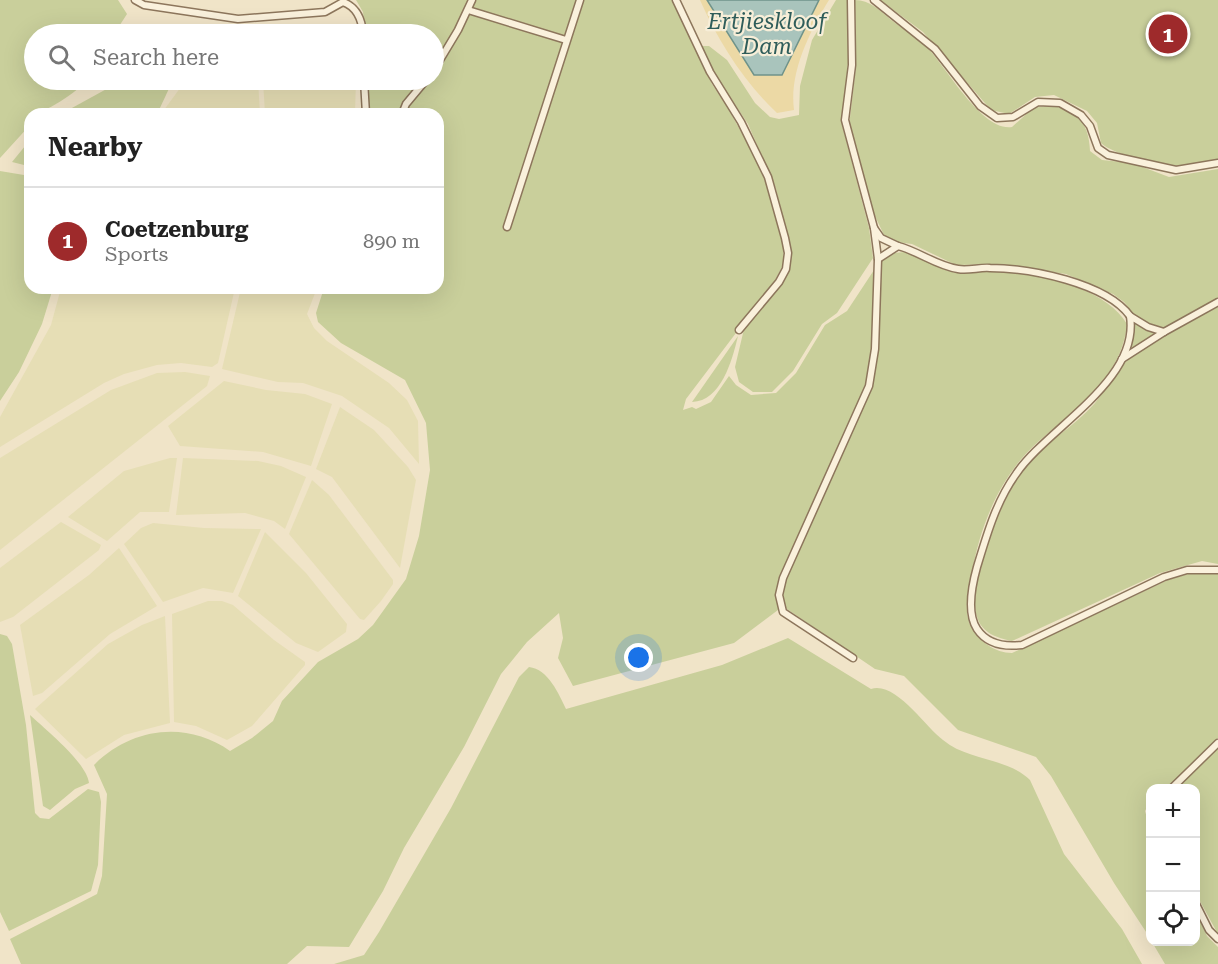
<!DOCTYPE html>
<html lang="en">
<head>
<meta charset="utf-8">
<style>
  :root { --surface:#fff; --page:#f2f2f2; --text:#222; --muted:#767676; --line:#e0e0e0; --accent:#9e2a2b }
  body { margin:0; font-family:"Roboto Serif",serif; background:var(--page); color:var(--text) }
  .controls { position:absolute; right:18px; bottom:18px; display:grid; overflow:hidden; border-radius:12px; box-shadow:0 6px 24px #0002 }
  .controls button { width:54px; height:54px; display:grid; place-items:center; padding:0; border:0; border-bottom:2px solid var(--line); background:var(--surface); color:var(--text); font:30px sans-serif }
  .you { position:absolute; left:639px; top:658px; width:21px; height:21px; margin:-15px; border:4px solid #fff; border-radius:50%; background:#1a73e8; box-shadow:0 0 0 9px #1a73e833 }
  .badge { display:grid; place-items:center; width:39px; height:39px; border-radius:50%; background:var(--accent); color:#fff; font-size:20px; font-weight:700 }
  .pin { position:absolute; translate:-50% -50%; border:3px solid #fff; box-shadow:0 2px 6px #0006 }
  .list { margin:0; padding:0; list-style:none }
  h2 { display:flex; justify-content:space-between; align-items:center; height:78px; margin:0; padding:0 24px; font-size:26px }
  h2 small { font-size:20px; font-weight:400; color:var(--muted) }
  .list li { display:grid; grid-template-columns:39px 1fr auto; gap:18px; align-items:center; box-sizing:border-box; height:108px; padding:0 24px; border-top:2px solid var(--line) }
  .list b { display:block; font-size:22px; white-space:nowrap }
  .list p { margin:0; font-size:20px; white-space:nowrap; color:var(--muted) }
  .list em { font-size:20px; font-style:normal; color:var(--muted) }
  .icon { flex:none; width:33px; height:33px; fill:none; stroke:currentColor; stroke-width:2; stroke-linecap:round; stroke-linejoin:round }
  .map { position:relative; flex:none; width:1218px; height:964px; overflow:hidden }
  .search { position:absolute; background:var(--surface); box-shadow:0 6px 24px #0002; left:24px; top:24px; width:420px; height:66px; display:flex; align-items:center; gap:15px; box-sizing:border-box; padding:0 21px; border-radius:33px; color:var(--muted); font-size:22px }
  .panel { position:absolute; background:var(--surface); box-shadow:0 6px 24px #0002; left:24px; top:108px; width:420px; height:186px; border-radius:18px }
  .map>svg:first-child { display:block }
  .farmland { fill:#e6deb5 }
  .green { fill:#c9cf9b }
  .sand { fill:#ecd9a5 }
  .water { fill:#a9c4bc; stroke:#6f938a; stroke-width:1.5 }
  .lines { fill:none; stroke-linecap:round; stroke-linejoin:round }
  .street-casing { stroke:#8d765c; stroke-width:9 }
  .street { stroke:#faf1dc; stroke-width:6 }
  .labels { text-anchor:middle; stroke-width:4.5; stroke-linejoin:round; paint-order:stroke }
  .water-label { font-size:22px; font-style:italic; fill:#2f5d5a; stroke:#f7eed8 }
</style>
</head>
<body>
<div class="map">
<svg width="1218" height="964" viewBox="0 0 1218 964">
  <rect width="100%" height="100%" fill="#f0e4c8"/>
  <g class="farmland">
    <polygon points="346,24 352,27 354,34 260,34 260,28"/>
    <polygon points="186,80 258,80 260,114 161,114"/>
    <polygon points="263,80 356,80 355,114 265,114"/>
    <polygon points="61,288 235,288 218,363 212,367 181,363 157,365 124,374 104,383 0,447 0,417 51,325"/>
    <polygon points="241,288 317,288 307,314 314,328 327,341 389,383 407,400 418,421 419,464 389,428 342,396 303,383 278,382 222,369"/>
    <polygon points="185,372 210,376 207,386 0,550 0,458 111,390 157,373"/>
    <polygon points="224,381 266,390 305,394 332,404 311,466 263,452 180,446 168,426"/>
    <polygon points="340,407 374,430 408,467 416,480 400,568 332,477 316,469"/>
    <polygon points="170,458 177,458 169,512 140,512 107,541 68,517 124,471"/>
    <polygon points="183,458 258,461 281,466 306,477 285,529 274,521 245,513 176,515"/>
    <polygon points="312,480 329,495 393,580 393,584 381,601 364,620 360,619 289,534"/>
    <polygon points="61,522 101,545 99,550 13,617 0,622 0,568"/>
    <polygon points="153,523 204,528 261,529 233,593 203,588 163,602 124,544 141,528"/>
    <polygon points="265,532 306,573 347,624 346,632 318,652 296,643 238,596"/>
    <polygon points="119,548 157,606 110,634 42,693 33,696 20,625 89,575"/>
    <polygon points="208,601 222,601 233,605 274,640 305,662 305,665 252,726 227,740 196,726 174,722 172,614"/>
    <polygon points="165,616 170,723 124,735 86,759 35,709 108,644 142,625"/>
  </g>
  <g class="green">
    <path d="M0 0H118L127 14 114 34H34V80H86C78 92 44 114 30 114V125L0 158Z"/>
    <path d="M356 0H672L712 84 728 108 758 163 769 192 784 245 783 265 773 284 686 399 683 410 692 407 696 409 711 402 729 376 736 385 751 395 776 393 796 373 825 325 847 311 876 267 870 366 866 385 778 583V610L734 643 573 686 558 658 563 638 559 613 527 642 501 674 464 747 404 848 383 891 349 947 307 946 287 964H21L10 939 97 894 102 876 107 794 94 765C131 728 186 720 230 751L252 738 273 721 282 701 318 662 358 639 373 625 406 579 419 536 430 470 426 423 405 380 341 343 318 322 316 313 324 288H438V114H368L365 80H434V34H365L363 12Z"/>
    <polygon points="836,0 849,0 850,42 842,125 869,228 873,258 837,313 822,324 793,371 772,392 753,392 739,382 735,367 744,329 787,275 791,258 788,238 776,189 748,124 716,76 701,46 709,46 727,60 755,103 770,117 779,119 799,115 800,86 812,40"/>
    <path d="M855 0C870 0 879 10 890 19 901 28 914 35 924 44 945 64 981 132 1012 127L1033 108C1067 101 1089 115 1090 151L1102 160 1132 163 1169 177 1218 169V299L1167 327H1159L1137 318 1124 302 1113 294 1066 274 998 264 956 265 912 244 896 242 884 235 874 214 849 126 856 67Z"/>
    <path d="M880 0H1218V159C1206 162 1194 166 1181 166 1164 166 1113 155 1101 143L1097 123 1087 111 1054 95 1035 97 1009 114 991 110 923 32Z"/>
    <polygon points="140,80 173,80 159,110 154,114 61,114 112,86"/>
    <polygon points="30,140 30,288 53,288 42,324 19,372 0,401 0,171 24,175 24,165 12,162"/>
    <path d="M904 252C921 256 935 267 952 272 963 275 977 271 989 271 1032 272 1104 285 1127 324 1125 345 1117 362 1105 378 1087 403 1062 421 1039 441 1001 474 980 525 972 573 968 590 963 611 971 627 979 641 995 653 1012 653L1168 580 1195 572 1218 573V738L1184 775 1166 788H1150V802L1145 811 1150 828V938L1114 883 1051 776 1036 757 958 730 904 676 875 669 784 607 782 599 786 580 872 387 878 347 881 261 894 253Z"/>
    <path d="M1218 307V564L1202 561 1160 573 1012 641C997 638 982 633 977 617 966 582 1002 500 1022 471 1042 444 1073 428 1095 403 1106 390 1115 370 1128 360 1154 338 1188 322 1218 307Z"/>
    <polygon points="1133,321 1158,333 1127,353 1134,331"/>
    <path d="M738 336C732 361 721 401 692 402Z"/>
    <polygon points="0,634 7,636 12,644 26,725 35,813 40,818 49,819 88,789 99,792 101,802 98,865 91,891 9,931 0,912"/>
    <path d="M788 638 871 689C896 681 925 727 943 740 968 761 1006 757 1030 780L1064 854 1122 929 1142 964H334L364 955 379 932 451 808 519 677 529 667C548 669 559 694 566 709L722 665Z"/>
    <path d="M30 715C45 729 87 763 89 783L75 789 50 810 43 806Z"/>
    <polygon points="1218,747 1218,934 1196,894 1196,788 1177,788"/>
    <polygon points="1196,912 1207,936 1218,947 1218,964 1165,964 1152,942 1196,942"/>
  </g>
  <path class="sand" d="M700 0H707L754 75 782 74 819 0H829C810 31 789 72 794 110L777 113C744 82 718 41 700 0Z"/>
  <polygon class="water" points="707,0 819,0 782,75 754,75"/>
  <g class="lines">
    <defs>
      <g id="street">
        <path d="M135 0 144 5 238 19 325 12 343 2C357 7 362 20 363 34"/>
        <polyline points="676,0 710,72 741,122 768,177 785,238 788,253 786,269 779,282 739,330"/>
        <polyline points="851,0 852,65 845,120 874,228 878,259 875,349 869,386 783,578 779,595 783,612 853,658"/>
        <polyline points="874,0 935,49 980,106 997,118 1013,117 1038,102 1060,103 1081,115 1090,126 1098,148 1108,155 1176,170 1218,163"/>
        <polyline points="468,10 566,40"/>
        <polyline points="434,70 458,30 472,0"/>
        <polyline points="364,80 366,114"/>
        <polyline points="402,114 406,104 426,80"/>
        <polyline points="507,227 580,0"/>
        <polyline points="874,228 881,238 898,246 878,259"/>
        <path d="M898 246C918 251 937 266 958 269 968 271 980 267 990 268 1030 268 1106 283 1130 316"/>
        <path d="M1218 302 1164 332 1148 327 1130 316C1140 381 1047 428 1016 474 996 502 987 534 977 567 972 585 966 612 977 629 987 644 1005 647 1022 645L1164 577 1187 570H1218"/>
        <polyline points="1122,359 1164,332"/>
        <polyline points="1172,788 1218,743"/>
        <polyline points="1196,904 1209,930 1218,939"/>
      </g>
    </defs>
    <use href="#street" class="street-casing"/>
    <use href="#street" class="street"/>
  </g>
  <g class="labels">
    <g class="water-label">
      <text x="767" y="29">Ertjieskloof<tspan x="767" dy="25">Dam</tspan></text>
    </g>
  </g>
</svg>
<div class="controls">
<button>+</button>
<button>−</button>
<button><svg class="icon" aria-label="locate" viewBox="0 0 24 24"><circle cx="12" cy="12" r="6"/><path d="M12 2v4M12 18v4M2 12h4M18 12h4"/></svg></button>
</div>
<div class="you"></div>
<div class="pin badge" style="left:1168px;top:34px">1</div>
<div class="search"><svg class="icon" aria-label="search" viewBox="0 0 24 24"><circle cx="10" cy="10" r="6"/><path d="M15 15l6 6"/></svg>Search here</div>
<section class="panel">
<h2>Nearby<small></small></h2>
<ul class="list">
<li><span class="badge">1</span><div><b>Coetzenburg</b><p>Sports</p></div><em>890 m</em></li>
</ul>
</section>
</div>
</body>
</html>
